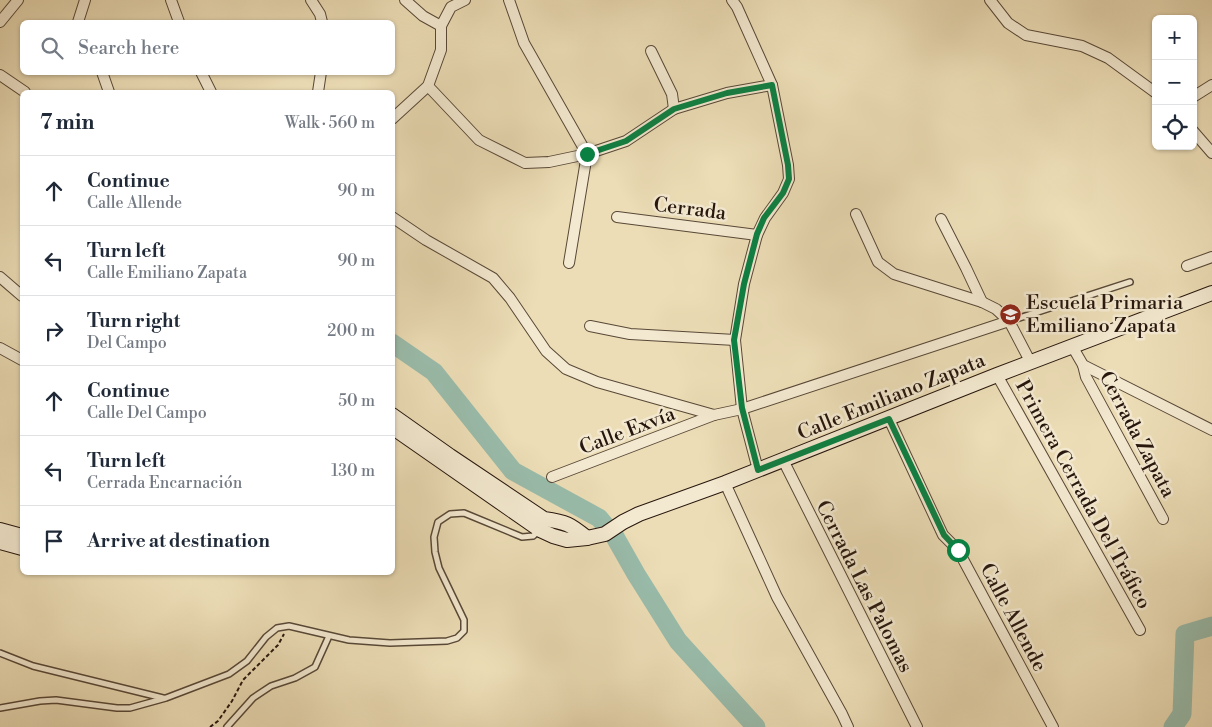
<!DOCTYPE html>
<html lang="en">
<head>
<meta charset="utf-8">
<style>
  :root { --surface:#fff; --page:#f6f6f7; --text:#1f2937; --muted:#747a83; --line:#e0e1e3 }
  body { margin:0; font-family:"Libre Bodoni",serif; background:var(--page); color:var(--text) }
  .controls { position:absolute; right:15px; top:15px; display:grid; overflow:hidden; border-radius:8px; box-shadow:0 1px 4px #0004 }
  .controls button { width:45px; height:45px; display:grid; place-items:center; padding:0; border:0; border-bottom:1px solid var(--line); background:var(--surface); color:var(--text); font:25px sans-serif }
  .stop { position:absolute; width:15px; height:15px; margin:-11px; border:4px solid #0b8043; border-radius:50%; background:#fff }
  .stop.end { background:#0b8043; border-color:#fff; box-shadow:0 1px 5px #0008 }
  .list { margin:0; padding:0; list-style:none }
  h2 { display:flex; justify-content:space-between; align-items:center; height:65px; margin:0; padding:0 20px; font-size:21px }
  h2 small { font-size:16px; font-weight:400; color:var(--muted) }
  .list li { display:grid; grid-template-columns:32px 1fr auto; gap:15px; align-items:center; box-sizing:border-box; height:70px; padding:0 20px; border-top:1px solid var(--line) }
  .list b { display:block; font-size:19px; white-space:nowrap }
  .list p { margin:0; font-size:16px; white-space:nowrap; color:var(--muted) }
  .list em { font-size:16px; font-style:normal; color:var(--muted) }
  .icon { flex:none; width:28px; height:28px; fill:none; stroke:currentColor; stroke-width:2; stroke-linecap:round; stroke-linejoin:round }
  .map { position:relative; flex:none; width:1212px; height:727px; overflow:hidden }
  .search { position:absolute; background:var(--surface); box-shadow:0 1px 4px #0004; left:20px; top:20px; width:375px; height:55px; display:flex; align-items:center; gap:12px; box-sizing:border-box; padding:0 18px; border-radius:8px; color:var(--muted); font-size:19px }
  .panel { position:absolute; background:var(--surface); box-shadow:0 1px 4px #0004; left:20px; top:90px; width:375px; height:485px; border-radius:8px }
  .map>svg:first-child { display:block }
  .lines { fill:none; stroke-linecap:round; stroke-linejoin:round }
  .river { stroke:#99bcab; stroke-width:19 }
  .lane-casing { stroke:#584837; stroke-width:8 }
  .street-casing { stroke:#584837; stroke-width:12 }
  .secondary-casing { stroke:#27160d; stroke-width:16 }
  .path { stroke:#27160d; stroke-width:2; stroke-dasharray:4 2.5; stroke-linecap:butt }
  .lane { stroke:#f3e9d0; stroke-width:5 }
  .street { stroke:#f3e9d0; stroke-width:10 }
  .secondary { stroke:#f3e9d0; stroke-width:14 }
  .route { stroke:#0b8043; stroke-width:6 }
  .labels { text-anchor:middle; stroke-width:5; stroke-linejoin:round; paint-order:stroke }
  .street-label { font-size:20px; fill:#27160d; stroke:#f3e9d0 }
  .poi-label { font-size:20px; fill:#27160d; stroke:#f3e9d0; text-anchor:start }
</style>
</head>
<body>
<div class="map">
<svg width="1212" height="727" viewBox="0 0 1212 727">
  <rect width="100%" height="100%" fill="#ecddb6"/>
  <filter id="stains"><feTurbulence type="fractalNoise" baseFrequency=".004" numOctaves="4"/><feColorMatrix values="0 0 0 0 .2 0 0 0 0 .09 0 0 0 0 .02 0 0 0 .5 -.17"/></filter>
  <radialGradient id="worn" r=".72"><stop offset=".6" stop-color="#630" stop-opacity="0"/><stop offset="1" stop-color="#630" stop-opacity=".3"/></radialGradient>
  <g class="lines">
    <g class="river">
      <polyline points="392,343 434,372 513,471 599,518 615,537 636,574 678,641 756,727"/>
      <polyline points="1173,727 1182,714 1185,634 1212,626"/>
    </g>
    <defs>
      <g id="lane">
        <polyline points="1010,321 1130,282"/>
        <polyline points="0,653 33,666 163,698"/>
        <polyline points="0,708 40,701 56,700 117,708 130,708 166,698 229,674 247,661 266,637 277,628 289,626 349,640 390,643 447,641 457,638 464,631 464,620 439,568 435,552 434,537 438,522 450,514 464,513 522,537 533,536 540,530"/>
        <polyline points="227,727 253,698 271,686 295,678 315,667 329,636"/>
      </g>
      <g id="street">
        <polyline points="171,0 179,22"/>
        <polyline points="311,0 320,14 322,22"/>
        <polyline points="405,0 423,16 441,26"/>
        <polyline points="509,0 524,43 587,154 569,263"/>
        <polyline points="732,0 737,7 772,85 788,165 789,179 783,193 765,218 757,235 744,284 735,340 742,409 758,470"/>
        <polyline points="990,0 1008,23 1026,35 1082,46 1108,58 1156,93"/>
        <polyline points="0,22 18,0"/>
        <polyline points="78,22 85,0"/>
        <polyline points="651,51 672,94 674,109"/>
        <polyline points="102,72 109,92"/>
        <polyline points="201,72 211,92"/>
        <polyline points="0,75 25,92"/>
        <polyline points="428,86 479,140 525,163 549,162 587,154 626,141 674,109 727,93 772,85"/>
        <polyline points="318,92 321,72"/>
        <polyline points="1193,97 1212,85"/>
        <polyline points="392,119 428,86 441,50 441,26 451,7 465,0"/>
        <polyline points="1193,131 1212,153"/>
        <polyline points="856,214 878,262 894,274 982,302 996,309 1009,321 1031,363"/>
        <polyline points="392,217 426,240 493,278 510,298 546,351 566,369 597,382 714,415 742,409 1009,321"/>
        <polyline points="617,217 757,235"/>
        <polyline points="941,219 966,268 982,302"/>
        <polyline points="1187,266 1212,257"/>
        <polyline points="0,277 22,296"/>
        <polyline points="590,326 630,334 735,340"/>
        <polyline points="1072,346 1083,365 1212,430"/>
        <polyline points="0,348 22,360"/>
        <polyline points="1083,365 1086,377 1163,519"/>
        <polyline points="997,375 1140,630"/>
        <polyline points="889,419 943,535 958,550 1053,727"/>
        <polyline points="783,460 917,727"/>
        <polyline points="552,477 714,415"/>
        <polyline points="725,483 777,597 842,714 848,727"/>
      </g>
      <g id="secondary">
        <path d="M392 415 450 456 544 519C566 522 570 524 587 538"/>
        <polyline points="392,427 540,530 553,536 567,540 587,538 605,534 623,522 639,514 725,483 997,375 1212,293"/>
        <polyline points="0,530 22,536"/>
        <polyline points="0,542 22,548"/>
      </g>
    </defs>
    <use href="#lane" class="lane-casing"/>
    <use href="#street" class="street-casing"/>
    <use href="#secondary" class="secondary-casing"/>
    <polyline class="path" points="210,727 218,721 232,701 243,680 278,645 284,634"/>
    <use href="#lane" class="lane"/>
    <use href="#street" class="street"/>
    <use href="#secondary" class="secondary"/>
  </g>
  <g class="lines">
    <polyline class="route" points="587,154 626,141 674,109 727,93 772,85 788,165 789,179 783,193 764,218 757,234 744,284 734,340 742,408 758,470 889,419 944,535 958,550"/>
  </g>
  <defs>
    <symbol id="school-disc" viewBox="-11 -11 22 22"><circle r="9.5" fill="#8f2418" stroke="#f3e9d0"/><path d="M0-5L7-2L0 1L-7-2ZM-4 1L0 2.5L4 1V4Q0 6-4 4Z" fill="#fff"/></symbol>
  </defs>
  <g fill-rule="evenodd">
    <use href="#school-disc" x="998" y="302" width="25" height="25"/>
  </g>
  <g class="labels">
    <g class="street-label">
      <text transform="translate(690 208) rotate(7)" y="7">Cerrada</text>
      <text transform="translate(891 396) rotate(-22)" y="7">Calle Emiliano Zapata</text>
      <text transform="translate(627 430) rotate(-21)" y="7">Calle Exvía</text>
      <text transform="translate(1138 434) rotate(62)" y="7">Cerrada Zapata</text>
      <text transform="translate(1084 494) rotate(61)" y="7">Primera Cerrada Del Tráfico</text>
      <text transform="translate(865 586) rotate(63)" y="7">Cerrada Las Palomas</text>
      <text transform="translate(1014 617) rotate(62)" y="7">Calle Allende</text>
    </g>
    <g class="poi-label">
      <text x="1026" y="309">Escuela Primaria<tspan x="1026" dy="23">Emiliano Zapata</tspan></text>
    </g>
  </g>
  <rect width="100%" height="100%" filter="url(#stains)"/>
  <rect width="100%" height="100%" fill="url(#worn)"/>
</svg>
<div class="controls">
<button>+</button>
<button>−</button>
<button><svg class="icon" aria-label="locate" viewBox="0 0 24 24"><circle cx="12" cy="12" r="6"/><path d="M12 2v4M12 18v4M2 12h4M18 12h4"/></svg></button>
</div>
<div class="stop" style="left:958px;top:550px"></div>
<div class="stop end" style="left:587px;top:154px"></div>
<div class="search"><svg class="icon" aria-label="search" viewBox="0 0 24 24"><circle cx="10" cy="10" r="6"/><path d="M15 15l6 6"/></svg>Search here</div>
<section class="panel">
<h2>7 min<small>Walk · 560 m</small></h2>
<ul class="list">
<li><svg class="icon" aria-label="ahead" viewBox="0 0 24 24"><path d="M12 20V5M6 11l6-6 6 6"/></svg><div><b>Continue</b><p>Calle Allende</p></div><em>90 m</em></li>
<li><svg class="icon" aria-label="left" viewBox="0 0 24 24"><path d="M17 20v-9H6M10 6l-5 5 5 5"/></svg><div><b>Turn left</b><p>Calle Emiliano Zapata</p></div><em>90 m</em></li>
<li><svg class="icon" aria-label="right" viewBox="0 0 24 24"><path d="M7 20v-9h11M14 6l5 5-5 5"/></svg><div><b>Turn right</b><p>Del Campo</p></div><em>200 m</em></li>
<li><svg class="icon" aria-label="ahead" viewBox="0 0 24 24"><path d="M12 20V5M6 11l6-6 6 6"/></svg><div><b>Continue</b><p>Calle Del Campo</p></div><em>50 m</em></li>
<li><svg class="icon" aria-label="left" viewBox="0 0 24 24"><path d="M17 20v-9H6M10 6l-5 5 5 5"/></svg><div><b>Turn left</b><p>Cerrada Encarnación</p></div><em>130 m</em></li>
<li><svg class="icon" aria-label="arrive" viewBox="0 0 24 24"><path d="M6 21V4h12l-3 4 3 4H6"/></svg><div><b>Arrive at destination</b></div></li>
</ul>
</section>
</div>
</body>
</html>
